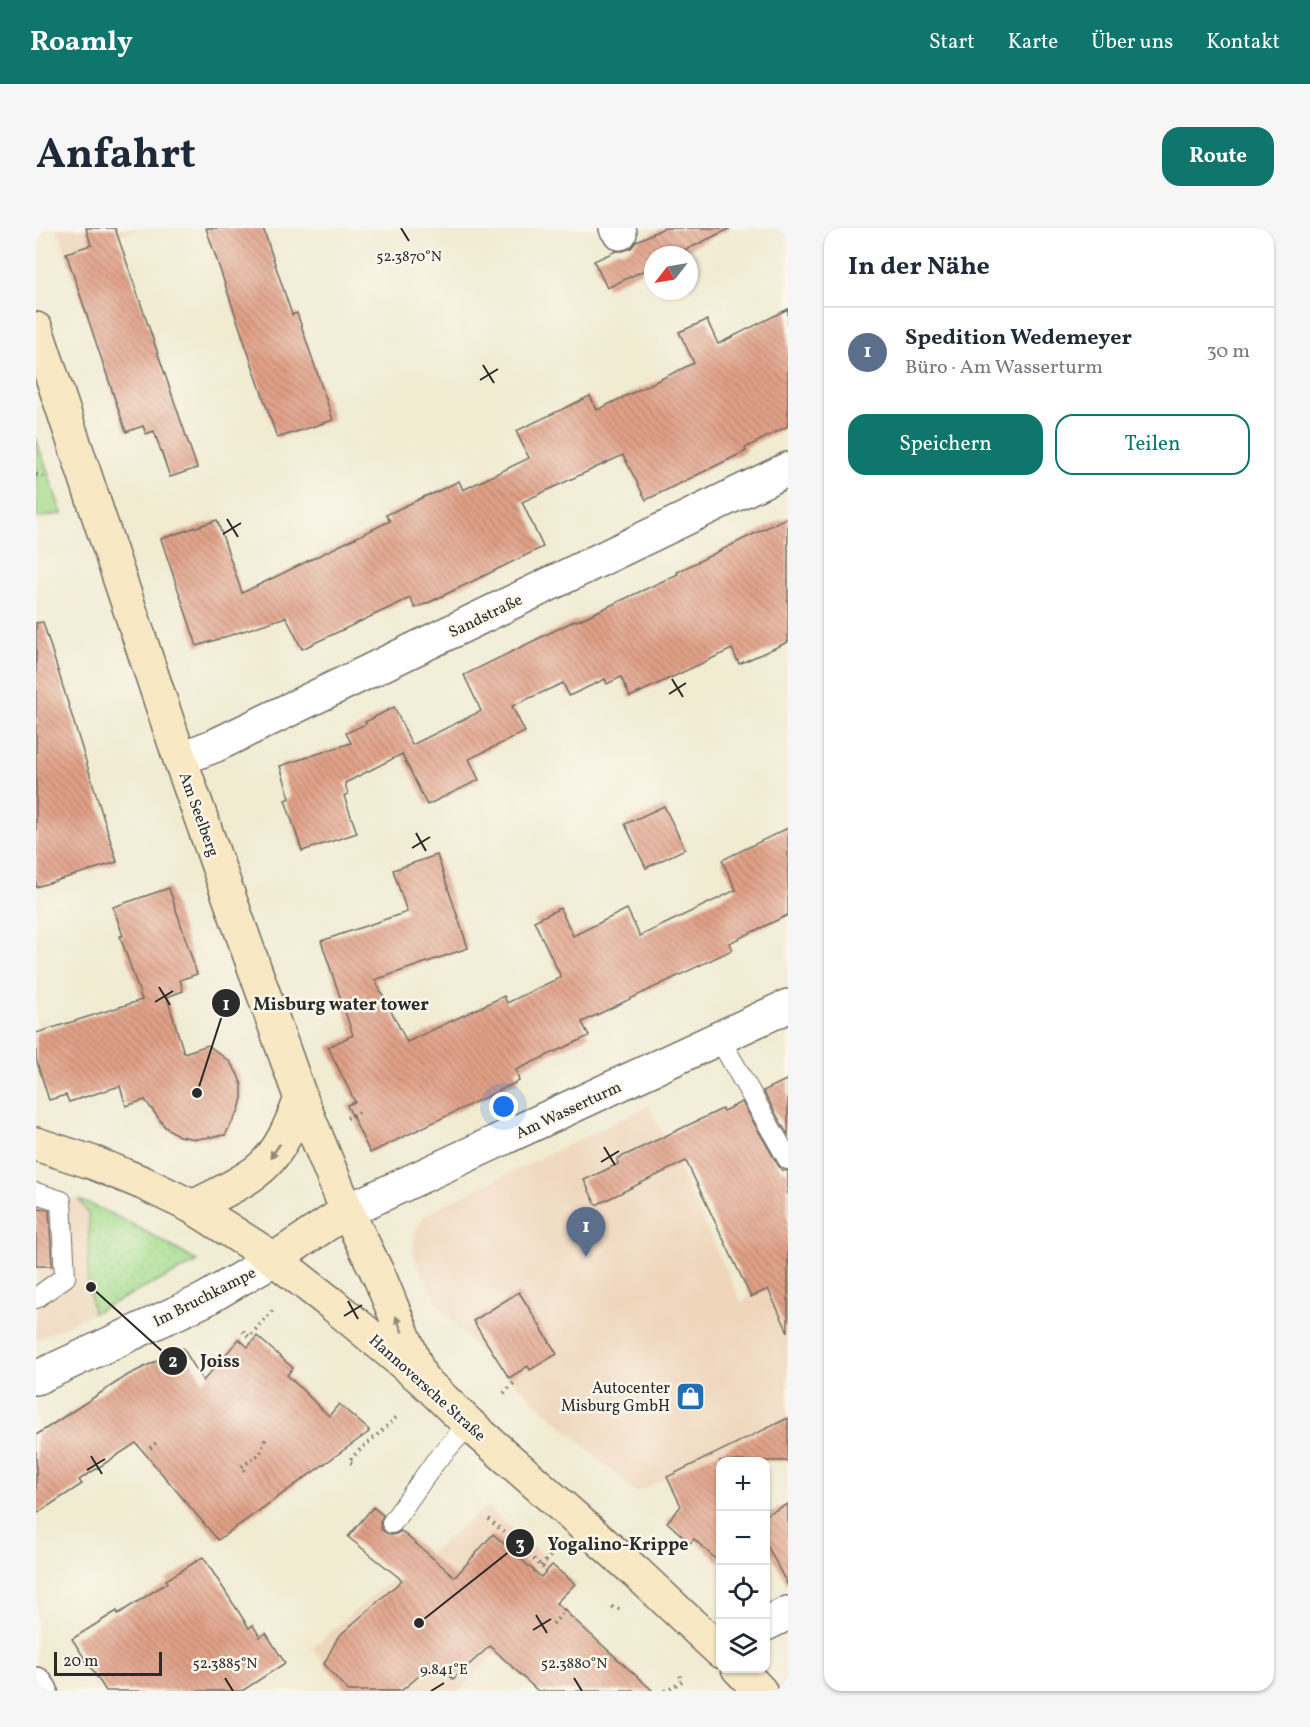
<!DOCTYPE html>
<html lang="de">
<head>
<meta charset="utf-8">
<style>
  :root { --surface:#fff; --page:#f6f6f7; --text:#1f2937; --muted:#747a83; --line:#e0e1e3; --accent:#0f766e }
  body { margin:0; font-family:Vollkorn,serif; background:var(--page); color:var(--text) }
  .controls { position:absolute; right:18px; bottom:18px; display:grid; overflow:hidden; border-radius:12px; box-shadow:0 2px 4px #0004 }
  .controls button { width:54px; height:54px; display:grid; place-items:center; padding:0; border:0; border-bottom:2px solid var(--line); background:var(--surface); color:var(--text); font:30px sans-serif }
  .compass { position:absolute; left:608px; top:18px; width:54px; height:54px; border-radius:50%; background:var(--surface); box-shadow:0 2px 4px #0004; rotate:239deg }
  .scale { position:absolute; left:18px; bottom:15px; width:108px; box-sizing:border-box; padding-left:6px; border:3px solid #2b2b2b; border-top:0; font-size:16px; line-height:21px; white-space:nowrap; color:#2b2b2b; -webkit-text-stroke:4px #fbf7ec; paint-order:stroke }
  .you { position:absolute; left:468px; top:879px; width:21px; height:21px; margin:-15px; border:4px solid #fff; border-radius:50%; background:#1a73e8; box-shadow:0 0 0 9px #1a73e833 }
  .badge { display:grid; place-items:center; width:39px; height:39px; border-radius:50%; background:var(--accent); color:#fff; font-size:20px; font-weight:700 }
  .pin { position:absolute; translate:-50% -50px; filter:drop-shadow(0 2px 3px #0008) }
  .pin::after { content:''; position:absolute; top:32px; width:21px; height:18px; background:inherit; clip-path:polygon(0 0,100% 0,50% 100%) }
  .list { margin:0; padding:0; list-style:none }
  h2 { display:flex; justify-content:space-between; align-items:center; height:78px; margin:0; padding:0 24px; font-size:26px }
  h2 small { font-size:20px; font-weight:400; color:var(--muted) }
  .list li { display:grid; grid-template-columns:39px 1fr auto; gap:18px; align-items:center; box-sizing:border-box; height:90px; padding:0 24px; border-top:2px solid var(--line) }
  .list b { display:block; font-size:22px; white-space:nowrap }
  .list p { margin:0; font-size:20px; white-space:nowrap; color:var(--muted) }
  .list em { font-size:20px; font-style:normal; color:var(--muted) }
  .actions { display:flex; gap:12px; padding:18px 24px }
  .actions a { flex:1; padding:14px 0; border:2px solid var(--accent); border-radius:18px; text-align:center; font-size:21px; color:var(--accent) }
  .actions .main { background:var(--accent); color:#fff }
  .icon { flex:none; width:33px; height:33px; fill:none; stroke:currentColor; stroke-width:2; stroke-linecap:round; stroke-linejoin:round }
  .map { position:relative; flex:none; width:752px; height:1463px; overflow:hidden; border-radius:18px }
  header { display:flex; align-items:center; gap:36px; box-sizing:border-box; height:84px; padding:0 30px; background:var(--accent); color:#fff }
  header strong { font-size:28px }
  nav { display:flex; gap:33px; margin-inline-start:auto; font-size:21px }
  .intro { display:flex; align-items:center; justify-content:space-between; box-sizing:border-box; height:144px; padding:0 36px }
  h1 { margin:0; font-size:42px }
  .button { padding:15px 27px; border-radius:18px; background:var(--accent); color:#fff; font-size:21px; font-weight:700 }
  main { display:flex; gap:36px; padding:0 36px }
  aside { flex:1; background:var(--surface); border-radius:18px; box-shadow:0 2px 4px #0004 }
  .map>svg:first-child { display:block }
  .built { fill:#efd6bb }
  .grass { fill:url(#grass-dots); stroke:#68845c; stroke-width:1.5 }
  .park { fill:#a5dd8e; stroke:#68845c; stroke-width:1.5 }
  .building { fill:url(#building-back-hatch) }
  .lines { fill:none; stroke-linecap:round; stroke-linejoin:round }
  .lane-casing { stroke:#706e65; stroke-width:22 }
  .street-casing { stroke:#706e65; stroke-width:36 }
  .secondary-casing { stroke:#706e65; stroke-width:36 }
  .path { stroke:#706e65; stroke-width:4; stroke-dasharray:1.5 4.5; stroke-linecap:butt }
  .lane { stroke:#fff; stroke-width:20 }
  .street { stroke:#fff; stroke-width:33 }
  .secondary { stroke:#f8e8c3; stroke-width:33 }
  .oneway { fill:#928a77 }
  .ticks { fill:none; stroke:#2b2b2b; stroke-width:2 }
  .labels { text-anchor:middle; stroke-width:5; stroke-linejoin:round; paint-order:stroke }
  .street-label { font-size:16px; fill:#2b2b2b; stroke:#fbf7ec }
  .poi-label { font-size:16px; fill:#2b2b2b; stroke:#fbf7ec; text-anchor:end }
  .ticks-label { font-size:15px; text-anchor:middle; fill:#2b2b2b; stroke:#fbf7ec; stroke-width:5; stroke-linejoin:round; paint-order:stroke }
  .leader { fill:none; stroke:#2b2b2b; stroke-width:2 }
  .callout-dot { fill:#2b2b2b; stroke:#fbf7ec; stroke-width:2 }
  .mark-label { font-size:18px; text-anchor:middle; font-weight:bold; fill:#fff }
  .callout-label { font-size:18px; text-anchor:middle; font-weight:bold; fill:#2b2b2b; stroke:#fbf7ec; stroke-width:5; stroke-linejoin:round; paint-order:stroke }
</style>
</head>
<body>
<header>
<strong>Roamly</strong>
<nav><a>Start</a><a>Karte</a><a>Über uns</a><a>Kontakt</a></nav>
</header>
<div class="intro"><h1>Anfahrt</h1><a class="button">Route</a></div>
<main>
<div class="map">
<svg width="752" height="1463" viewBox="0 0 752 1463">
  <defs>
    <pattern id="grass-dots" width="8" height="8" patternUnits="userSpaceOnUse" patternTransform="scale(1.5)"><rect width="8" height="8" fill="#a5dd8e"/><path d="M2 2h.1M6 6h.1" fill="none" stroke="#8ebe7b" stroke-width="1.8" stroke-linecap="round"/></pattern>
    <pattern id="building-back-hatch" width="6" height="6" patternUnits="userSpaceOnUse" patternTransform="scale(1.5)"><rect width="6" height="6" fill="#e1a087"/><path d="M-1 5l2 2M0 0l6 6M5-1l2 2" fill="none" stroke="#b7836f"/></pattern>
  </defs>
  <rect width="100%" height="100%" fill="#fbf7ec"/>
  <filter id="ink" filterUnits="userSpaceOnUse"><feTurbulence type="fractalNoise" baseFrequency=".0167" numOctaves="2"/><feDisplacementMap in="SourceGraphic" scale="12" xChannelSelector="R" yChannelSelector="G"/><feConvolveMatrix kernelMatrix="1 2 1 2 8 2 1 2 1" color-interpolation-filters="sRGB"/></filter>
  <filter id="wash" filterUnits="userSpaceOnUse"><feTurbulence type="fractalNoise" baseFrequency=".008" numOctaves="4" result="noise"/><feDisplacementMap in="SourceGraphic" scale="24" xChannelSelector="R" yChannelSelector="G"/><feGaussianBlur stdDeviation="1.35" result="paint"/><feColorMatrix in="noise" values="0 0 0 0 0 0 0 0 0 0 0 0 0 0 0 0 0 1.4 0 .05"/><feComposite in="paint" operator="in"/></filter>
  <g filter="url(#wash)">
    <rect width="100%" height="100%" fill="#f1ebd2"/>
    <g class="built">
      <polygon points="21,0 104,0 30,25"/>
      <polygon points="613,878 705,1074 752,1051 752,1190 600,1265 431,1111 408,1083 394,1060 383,1040 378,1028 377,1020 380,1001 388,989 401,980"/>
      <polygon points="0,957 68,982 115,1006 162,1034 0,1112"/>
      <polygon points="451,1277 459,1286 539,1356 465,1421 422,1463 312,1463 276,1420 376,1334 389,1330"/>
    </g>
    <path class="grass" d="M43 972C85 988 123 1011 162 1034L57 1085 52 1051 53 992 52 985Z"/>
    <polygon class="park" points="0,210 26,286 0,290"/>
    <g id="blocks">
      <g class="building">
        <polygon points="50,0 79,0 161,240 134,249 118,203 110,206 107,198 90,204 30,25 55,17"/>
        <polygon points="170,0 227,0 256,87 261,85 297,192 241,210"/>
        <polygon points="628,0 695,0 639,27 617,27 617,38 571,60 558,33 580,23 587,23 595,20 601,13"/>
        <polygon points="752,81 752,198 709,220 710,223 610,272 587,227 486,274 507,319 394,374 379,380 374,370 266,421 250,389 161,418 125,311 181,292 206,365 354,293 350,287 394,266 394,267 423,253 427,262 493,230 480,203 554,168 561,182 658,135 643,104 671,92 682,116"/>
        <polygon points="752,289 752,414 703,436 696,421 594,469 585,449 571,456 569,451 533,468 527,455 476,478 489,504 433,531 443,552 391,577 366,526 309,555 312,566 308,568 321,605 266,623 249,572 254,570 244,538 315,515 310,505 330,496 329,494 358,479 376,517 445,483 428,447 540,392 541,393 642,346 641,344"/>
        <polygon points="7,394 81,634 0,659 0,395"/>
        <polygon points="628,578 649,621 610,640 589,596"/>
        <polygon points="752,600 752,687 693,715 696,722 546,794 553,808 480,842 483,853 334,925 311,877 319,874 292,819 317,807 285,713 371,684 357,642 401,627 432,720 339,752 371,814 468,768 471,775 525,749 498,693 524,680 537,708 591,681 604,708 700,662 686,632"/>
        <polygon points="133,660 161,746 144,752 147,763 131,769 148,825 172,817 194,834 201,845 206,857 206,870 203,882 189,907 160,911 143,908 129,899 109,872 90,878 84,858 33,874 30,867 13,872 0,831 0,805 106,772 84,708 87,708 77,679"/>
        <polygon points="752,851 752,907 727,863"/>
        <polygon points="706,874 742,937 746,942 752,943 752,1104 732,1061 715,1069 650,933 560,977 548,952 582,936 581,931 686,881 687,883"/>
        <polygon points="0,981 13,982 16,1038 0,1038"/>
        <polygon points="483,1064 521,1126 494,1142 492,1138 473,1150 437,1093"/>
        <polygon points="221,1108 257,1140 251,1147 293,1188 303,1176 333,1202 332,1203 333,1204 182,1312 100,1215 43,1252 46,1256 0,1286 0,1207 92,1147 147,1120 167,1153 203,1111 212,1119"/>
        <polygon points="752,1190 752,1233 684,1233 684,1335 658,1311 654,1315 631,1294 645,1278 631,1249"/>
        <polygon points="752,1276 752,1358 729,1313 729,1287"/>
        <polygon points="337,1279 347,1287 344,1294 345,1301 349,1304 356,1307 360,1306 365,1303 419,1349 457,1306 505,1349 516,1337 539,1356 520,1375 617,1463 502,1463 454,1418 417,1451 400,1434 365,1463 312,1463 288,1436 302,1409 366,1352 312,1309"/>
        <polygon points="167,1329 213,1400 217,1397 224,1409 230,1405 249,1435 206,1463 70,1463 36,1411 81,1383 82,1386 131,1355 130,1352"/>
      </g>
    </g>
  </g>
  <g filter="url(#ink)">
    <use href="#blocks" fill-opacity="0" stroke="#706e65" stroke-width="1.5"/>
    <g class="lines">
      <defs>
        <g id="lane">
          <polyline points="683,810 752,931"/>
          <polyline points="0,965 25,973 29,1049 0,1070"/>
          <polyline points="356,1295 399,1234 433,1196"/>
        </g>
        <g id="street">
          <polyline points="580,0 584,5"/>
          <polyline points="144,531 180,517 752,241"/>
          <polyline points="311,983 752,778"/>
          <polyline points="0,1150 168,1072 238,1031"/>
          <polyline points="730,1396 752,1385"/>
          <polyline points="0,1456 5,1463"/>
        </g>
        <g id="secondary">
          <polyline points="0,101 144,531 265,871 311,983 344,1050 385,1150"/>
          <polyline points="0,916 58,935 107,955 157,979 238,1031 296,1076 385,1150 433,1196 601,1345 684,1423"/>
          <path d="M157 979C178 968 214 952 229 936 247 918 256 893 265 871"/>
          <polyline points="238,1031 311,983"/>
          <polyline points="702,1440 724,1463"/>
        </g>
      </defs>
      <use href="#lane" class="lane-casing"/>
      <use href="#street" class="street-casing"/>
      <use href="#secondary" class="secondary-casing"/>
      <g class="path">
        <polyline points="0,247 12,249"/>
        <polyline points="311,890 324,884"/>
        <polyline points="207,1103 213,1109 238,1081"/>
        <polyline points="468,1165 478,1155"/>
        <polyline points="114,1220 120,1215"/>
        <path d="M316 1235 313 1233C328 1216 347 1204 362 1187"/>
        <polyline points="208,1243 205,1239 224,1226 230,1209"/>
        <polyline points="453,1291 511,1343"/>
        <polyline points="505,1338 516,1326"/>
        <polyline points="576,1379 587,1382"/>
        <polyline points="517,1396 531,1379"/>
        <polyline points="629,1463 646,1453 644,1447"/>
      </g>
      <use href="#lane" class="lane"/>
      <use href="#street" class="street"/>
      <use href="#secondary" class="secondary"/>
    </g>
    <defs><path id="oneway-solid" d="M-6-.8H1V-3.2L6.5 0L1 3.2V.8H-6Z" transform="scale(1.5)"/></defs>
    <g class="oneway">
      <use href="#oneway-solid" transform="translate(239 923) rotate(125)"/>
      <use href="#oneway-solid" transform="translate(363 1096) rotate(-112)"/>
    </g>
  </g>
  <path class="ticks" d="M365 0 373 13M447 137 458 155M444 152 462 141M191 291 202 309M187 306 205 295M636 451 647 469M633 466 650 455M380 605 390 623M376 620 394 609M123 759 134 777M119 774 137 763M568 919 579 937M565 934 583 923M312 1073 322 1091M308 1088 326 1077M55 1228 66 1246M51 1242 69 1231M500 1387 511 1405M497 1402 515 1391M189 1450 197 1463M538 1450 546 1463M395 1463 408 1455"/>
  <defs>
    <symbol id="shop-square" viewBox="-11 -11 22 22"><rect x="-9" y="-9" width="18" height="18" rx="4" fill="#1f6fb2" stroke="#fbf7ec"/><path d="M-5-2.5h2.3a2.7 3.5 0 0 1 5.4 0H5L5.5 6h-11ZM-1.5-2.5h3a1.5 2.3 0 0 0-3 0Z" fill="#fff"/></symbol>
  </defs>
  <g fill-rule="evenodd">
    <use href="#shop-square" x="638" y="1152" width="33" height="33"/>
  </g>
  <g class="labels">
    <g class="street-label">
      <text transform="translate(449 387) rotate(-26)" y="6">Sandstraße</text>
      <text transform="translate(164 586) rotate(70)" y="6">Am Seelberg</text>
      <text transform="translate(532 881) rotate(-25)" y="6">Am Wasserturm</text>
      <text transform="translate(168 1068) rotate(-27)" y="6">Im Bruchkampe</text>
      <text transform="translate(392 1159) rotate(42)" y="6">Hannoversche Straße</text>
    </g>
    <g class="poi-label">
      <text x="634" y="1165">Autocenter<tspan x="634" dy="18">Misburg GmbH</tspan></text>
    </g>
  </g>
  <g class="ticks-label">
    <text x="373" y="33">52.3870°N</text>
    <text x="189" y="1440">52.3885°N</text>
    <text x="538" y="1440">52.3880°N</text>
    <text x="408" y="1446">9.841°E</text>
  </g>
  <path class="leader" d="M161 865L190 775M55 1059L137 1133M383 1395L484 1315"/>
  <g class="callout-dot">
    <circle cx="161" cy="865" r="6"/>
    <circle cx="55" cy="1059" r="6"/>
    <circle cx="383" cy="1395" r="6"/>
    <circle cx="190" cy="775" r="15"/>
    <circle cx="137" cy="1133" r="15"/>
    <circle cx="484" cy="1315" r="15"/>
  </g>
  <g class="mark-label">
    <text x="190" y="782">1</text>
    <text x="137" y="1139">2</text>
    <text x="484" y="1322">3</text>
  </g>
  <g class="callout-label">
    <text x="305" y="782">Misburg water tower</text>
    <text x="184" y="1139">Joiss</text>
    <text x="582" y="1322">Yogalino-Krippe</text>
  </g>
</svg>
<div class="controls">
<button>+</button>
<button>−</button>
<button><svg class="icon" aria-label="locate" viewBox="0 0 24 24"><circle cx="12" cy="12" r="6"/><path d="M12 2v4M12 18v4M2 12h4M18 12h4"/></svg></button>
<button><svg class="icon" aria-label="layers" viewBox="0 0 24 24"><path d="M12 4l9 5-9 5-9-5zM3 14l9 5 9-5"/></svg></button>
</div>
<svg class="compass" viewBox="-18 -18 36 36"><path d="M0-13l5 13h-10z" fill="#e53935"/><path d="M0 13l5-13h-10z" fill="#747a83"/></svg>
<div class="scale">20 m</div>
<div class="you"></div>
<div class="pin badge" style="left:550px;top:1029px;background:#5c6f8a">1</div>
</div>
<aside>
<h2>In der Nähe<small></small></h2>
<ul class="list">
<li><span class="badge" style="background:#5c6f8a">1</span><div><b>Spedition Wedemeyer</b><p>Büro · Am Wasserturm</p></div><em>30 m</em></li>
</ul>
<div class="actions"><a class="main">Speichern</a><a>Teilen</a></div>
</aside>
</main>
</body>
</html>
